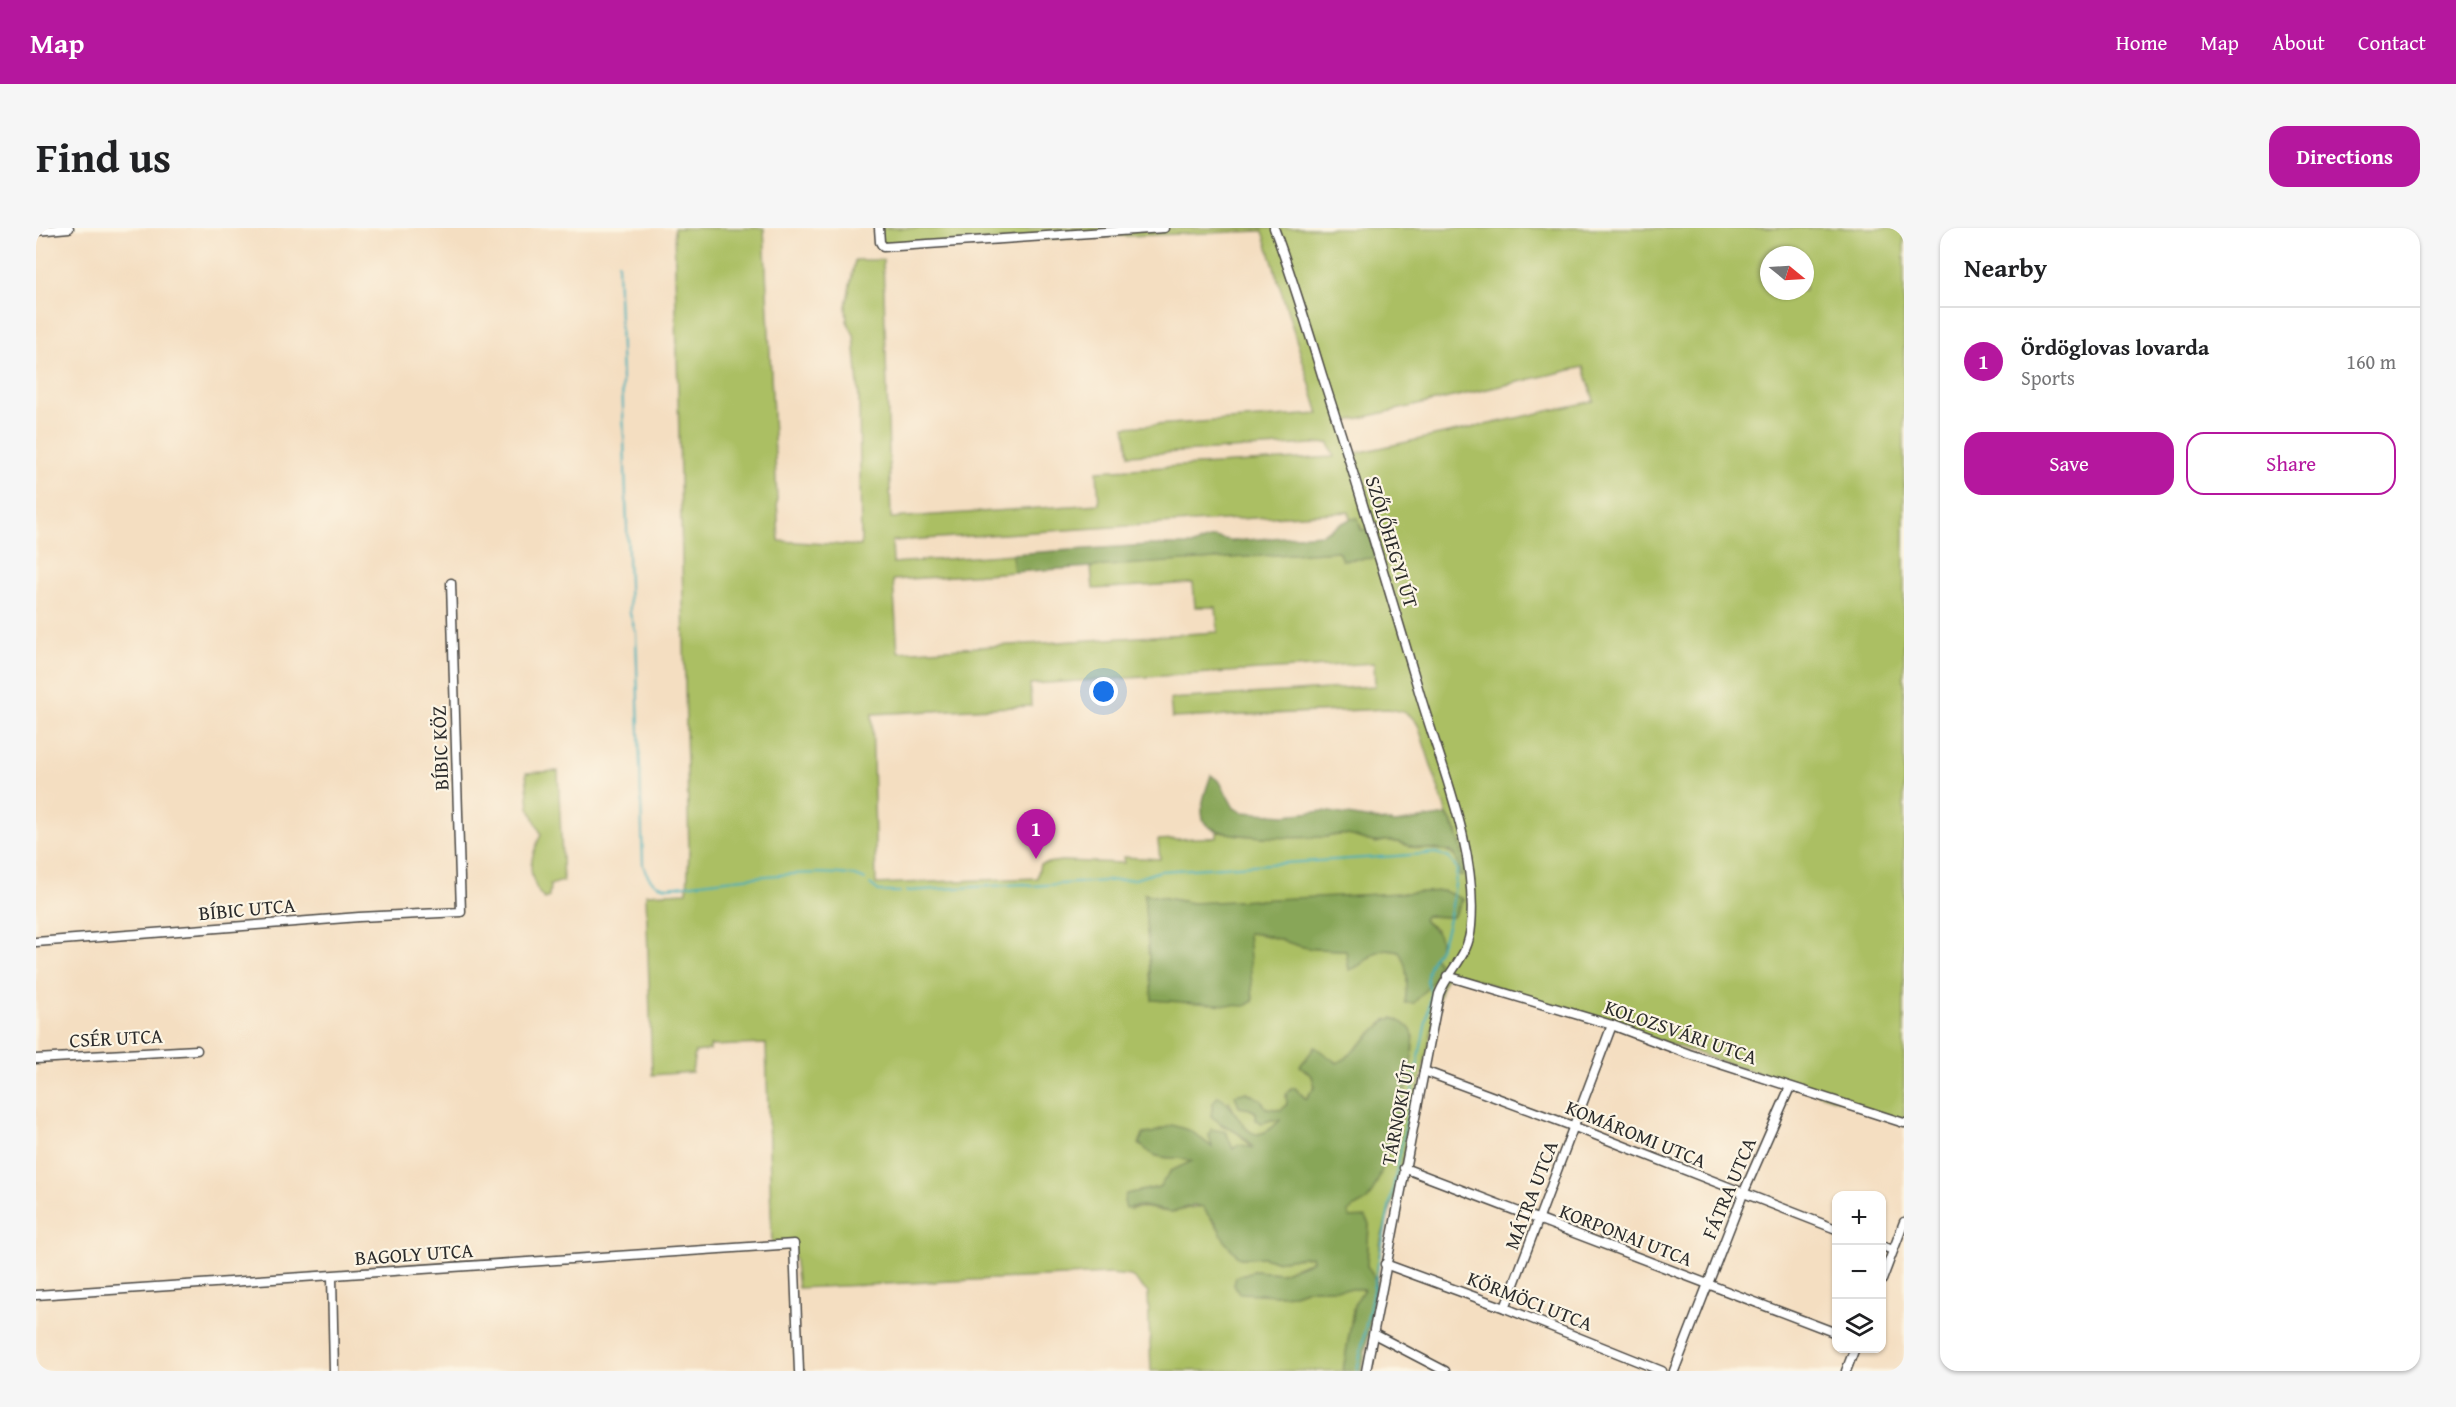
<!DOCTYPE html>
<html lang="en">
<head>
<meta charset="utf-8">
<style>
  :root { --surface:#fff; --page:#f6f6f6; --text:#202124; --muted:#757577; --line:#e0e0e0; --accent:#b5179e }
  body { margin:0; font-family:"Gentium Book Plus",serif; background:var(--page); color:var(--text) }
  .controls { position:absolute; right:18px; bottom:18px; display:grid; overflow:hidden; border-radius:12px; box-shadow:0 2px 4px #0004 }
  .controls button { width:54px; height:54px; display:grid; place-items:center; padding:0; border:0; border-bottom:2px solid var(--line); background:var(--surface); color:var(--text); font:30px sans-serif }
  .compass { position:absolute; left:1724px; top:18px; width:54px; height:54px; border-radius:50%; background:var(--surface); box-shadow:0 2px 4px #0004; rotate:108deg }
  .you { position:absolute; left:1068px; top:464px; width:21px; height:21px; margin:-15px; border:4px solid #fff; border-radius:50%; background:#1a73e8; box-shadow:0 0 0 9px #1a73e833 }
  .badge { display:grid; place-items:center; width:39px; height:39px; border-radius:50%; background:var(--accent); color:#fff; font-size:20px; font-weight:700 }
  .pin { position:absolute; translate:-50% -50px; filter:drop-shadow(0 2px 3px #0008) }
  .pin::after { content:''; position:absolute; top:32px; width:21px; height:18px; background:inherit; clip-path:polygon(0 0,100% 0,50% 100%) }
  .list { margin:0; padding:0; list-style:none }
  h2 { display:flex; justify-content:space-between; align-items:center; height:78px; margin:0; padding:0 24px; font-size:26px }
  h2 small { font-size:20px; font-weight:400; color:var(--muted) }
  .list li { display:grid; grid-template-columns:39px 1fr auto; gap:18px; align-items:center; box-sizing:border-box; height:108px; padding:0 24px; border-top:2px solid var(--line) }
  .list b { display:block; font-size:22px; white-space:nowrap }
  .list p { margin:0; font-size:20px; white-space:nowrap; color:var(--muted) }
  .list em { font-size:20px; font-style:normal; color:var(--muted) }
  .actions { display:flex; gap:12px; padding:18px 24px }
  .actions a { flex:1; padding:14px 0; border:2px solid var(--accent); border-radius:18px; text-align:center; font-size:21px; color:var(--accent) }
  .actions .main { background:var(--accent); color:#fff }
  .icon { flex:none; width:33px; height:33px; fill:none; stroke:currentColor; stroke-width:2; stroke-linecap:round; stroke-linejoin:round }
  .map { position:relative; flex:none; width:1868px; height:1143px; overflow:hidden; border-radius:18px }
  header { display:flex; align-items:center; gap:36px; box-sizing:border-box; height:84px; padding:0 30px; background:var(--accent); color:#fff }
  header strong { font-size:28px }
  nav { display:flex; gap:33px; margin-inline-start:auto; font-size:21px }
  .intro { display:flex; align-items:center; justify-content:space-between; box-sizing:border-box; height:144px; padding:0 36px }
  h1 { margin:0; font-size:42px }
  .button { padding:15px 27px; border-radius:18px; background:var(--accent); color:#fff; font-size:21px; font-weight:700 }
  main { display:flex; gap:36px; padding:0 36px }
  aside { flex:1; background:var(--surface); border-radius:18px; box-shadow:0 2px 4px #0004 }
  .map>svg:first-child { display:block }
  .green { fill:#abbf63; stroke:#6b7547; stroke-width:1.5; fill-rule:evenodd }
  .forest { fill:#88a659; stroke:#5a6842; stroke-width:1.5 }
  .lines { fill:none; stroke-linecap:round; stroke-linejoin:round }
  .stream { stroke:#3dadba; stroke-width:2 }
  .minor-casing { stroke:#494642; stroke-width:11 }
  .minor { stroke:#fff; stroke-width:8 }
  .labels { text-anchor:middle; stroke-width:4.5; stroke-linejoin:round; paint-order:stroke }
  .street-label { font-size:20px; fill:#2b2b2b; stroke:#fcf5e5 }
</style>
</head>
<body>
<header>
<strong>Map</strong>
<nav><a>Home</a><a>Map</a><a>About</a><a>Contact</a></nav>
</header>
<div class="intro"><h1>Find us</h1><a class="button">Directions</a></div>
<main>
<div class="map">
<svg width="1868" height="1143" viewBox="0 0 1868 1143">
  <rect width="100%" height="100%" fill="#fcf5e5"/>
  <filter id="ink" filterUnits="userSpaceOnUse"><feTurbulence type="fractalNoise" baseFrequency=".0167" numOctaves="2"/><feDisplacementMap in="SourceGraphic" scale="12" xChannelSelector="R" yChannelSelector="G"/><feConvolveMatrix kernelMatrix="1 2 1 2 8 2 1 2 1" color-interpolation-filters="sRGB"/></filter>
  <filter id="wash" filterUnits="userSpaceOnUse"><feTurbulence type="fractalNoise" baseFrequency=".008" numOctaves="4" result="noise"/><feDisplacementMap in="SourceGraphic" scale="24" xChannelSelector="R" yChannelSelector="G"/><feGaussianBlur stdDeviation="1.35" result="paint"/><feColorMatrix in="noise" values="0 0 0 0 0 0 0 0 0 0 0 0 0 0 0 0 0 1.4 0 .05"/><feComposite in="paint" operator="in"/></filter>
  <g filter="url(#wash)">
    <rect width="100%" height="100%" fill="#f4dec1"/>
    <g class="green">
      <path d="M638 0H728L743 313 825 318 823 171 818 107 811 93 810 78 819 32H847L855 290 1063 276 1061 243 1298 229 1293 215 1093 227 1089 199 1283 186 1227 3 842 17 841 0H1868V894L1414 743 1405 761 1362 957 1345 1011 1340 1058 1338 1049 1331 1038 1333 994 1314 990 1312 984 1320 976 1331 972 1339 958 1363 892 1378 808 1350 792 1309 831 1300 836 1278 819 1271 844 1276 848 1279 858 1270 871 1259 860 1251 876 1245 882 1230 880 1225 872 1211 864 1214 881 1220 885 1226 895 1235 892H1244C1240 896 1238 900 1234 903 1215 918 1199 886 1193 873L1185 897 1200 903 1218 921H1197L1190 904 1177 920 1154 903 1125 900 1104 916 1116 926 1149 930 1157 933 1135 943 1124 959 1114 961 1095 981C1110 977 1119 983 1134 984 1146 984 1154 977 1167 979L1204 1030 1228 1029 1239 1033 1275 1028 1276 1033 1245 1045 1217 1043 1201 1049 1198 1057 1241 1067 1258 1066 1272 1061H1329L1318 1077 1307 1143H1115L1112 1065 1095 1048 1073 1046 762 1060 757 1019 736 1020 730 816 674 818V822L659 824 656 844 616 847 610 666 651 664 653 623ZM1733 27H1769V63H1733ZM1548 139 1558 173 1316 226 1307 194ZM1313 284 1314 291H1322L1326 302 1306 332 1302 323 1055 338 1057 361 1157 355 1159 379H1180L1182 404 862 424 857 352 978 344 976 326 857 335 856 313ZM1338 435 1339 458 1134 471 1136 490 1352 481C1366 483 1375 485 1382 497L1411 587 1421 603 1428 646 1419 629 1407 620 1384 621 1353 612 1340 615 1310 606 1289 609H1230L1181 604V609L1122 612 1124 631 1087 629 1088 635 1025 633 1004 636 1001 650 840 656 836 486 995 478 994 456ZM1108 666 1156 675 1427 672 1417 689 1389 688 1387 692 1400 701 1398 729 1369 774C1372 755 1373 741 1363 723 1335 715 1335 736 1313 742L1310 722C1298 721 1284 722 1272 720 1251 715 1232 705 1211 705L1217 773Z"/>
      <path d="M522 543 527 653 514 657 513 669 509 671C504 667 503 665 500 659 490 638 497 626 505 606L493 579 490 545Z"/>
    </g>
    <g class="forest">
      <polygon points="1322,290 1325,302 1332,301 1340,330 1306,332 1302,323 978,344 976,326 1112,317 1157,317 1178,309 1198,313 1286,306 1314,291"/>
      <path d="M1175 547 1184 554 1198 580 1206 584 1249 587 1288 583 1359 595 1411 587C1424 607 1428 623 1428 647H1423C1424 612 1402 625 1382 620 1373 618 1364 614 1355 613 1349 611 1344 615 1338 614 1329 613 1320 608 1311 607 1304 605 1296 608 1289 609 1267 610 1180 612 1169 595 1161 582 1171 560 1175 547Z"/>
      <path d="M1408 663 1427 671 1417 689 1389 688 1387 692C1401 703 1411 711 1398 729L1402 735 1399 751 1378 775H1369C1372 755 1373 741 1363 723 1335 715 1335 736 1313 742L1310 722C1298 721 1284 722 1272 720 1251 716 1233 705 1212 705L1217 773 1209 778 1116 772 1108 666 1156 675Z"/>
      <path d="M1357 790C1365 793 1375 798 1377 807 1382 827 1346 959 1331 972 1325 977 1320 976 1312 984L1314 990 1330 989 1333 994 1331 1038 1338 1049 1340 1058 1326 1143H1307L1318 1077 1328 1061H1272L1258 1066 1241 1067 1203 1065 1198 1057 1200 1049 1217 1043 1245 1045 1276 1033 1275 1028 1239 1033 1228 1029 1204 1030 1190 1015 1179 993 1172 987 1167 979 1158 977 1135 984 1106 978 1090 980 1088 973 1090 966 1123 959 1135 943 1156 933C1144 927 1128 933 1116 926 1111 923 1108 919 1103 916L1107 906 1116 905 1136 897 1155 903 1176 919 1173 907 1175 901 1190 904 1197 921 1203 916 1217 920C1208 904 1188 900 1175 888L1177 875 1182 868C1207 880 1208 930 1244 892H1235L1226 895 1220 892V884L1214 881 1203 879 1199 867 1211 864 1225 872 1230 880 1245 882 1251 876 1250 867 1255 860H1259L1270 871 1279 858 1276 848 1264 838 1279 819 1301 835 1309 831 1350 792Z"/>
    </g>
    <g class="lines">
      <g class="stream">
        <path d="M582 35 594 386 600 405 607 637C612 651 618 658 633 659 670 655 802 635 829 652"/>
        <polyline points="834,656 844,664 864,664"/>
        <path d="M871 663 989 656 995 658 1099 651 1124 643 1361 628 1400 625 1413 630 1421 641C1418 665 1415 693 1405 716 1400 727 1391 736 1391 750 1390 757 1396 760 1395 768L1321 1143"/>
      </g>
    </g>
  </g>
  <g filter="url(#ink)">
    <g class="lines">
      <defs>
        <g id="minor">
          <polyline points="843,0 844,14 847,19 1128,0"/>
          <path d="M1238 0C1256 48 1271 98 1286 147 1320 251 1351 355 1382 460 1403 533 1442 621 1435 698 1433 728 1414 740 1403 766L1330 1143"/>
          <polyline points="0,3 33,0"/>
          <polyline points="0,714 323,689 425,684 415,355"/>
          <polyline points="1411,748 1576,797 1653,826 1868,895"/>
          <polyline points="0,831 161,822"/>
          <polyline points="1388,843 1539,899 1800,1001"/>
          <polyline points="1368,940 1800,1105"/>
          <polyline points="1846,1018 1857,1022"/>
          <polyline points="1349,1036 1469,1080 1626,1143"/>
          <polyline points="296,1049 298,1143"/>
          <polyline points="1846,1052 1868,994"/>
          <polyline points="0,1067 758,1016 763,1143"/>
          <polyline points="1469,1080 1576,797"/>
          <polyline points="1338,1106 1409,1143"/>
          <polyline points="1638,1143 1707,966 1754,859"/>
          <polyline points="1810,1143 1819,1120"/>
        </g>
      </defs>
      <use href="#minor" class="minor-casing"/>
      <use href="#minor" class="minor"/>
    </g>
  </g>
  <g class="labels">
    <g class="street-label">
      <text transform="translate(1356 314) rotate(73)" y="7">SZŐLŐHEGYI ÚT</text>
      <text transform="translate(404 520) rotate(-92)" y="7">BÍBIC KÖZ</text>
      <text transform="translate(211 681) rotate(-5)" y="7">BÍBIC UTCA</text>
      <text transform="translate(1645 804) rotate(19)" y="7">KOLOZSVÁRI UTCA</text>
      <text transform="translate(80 810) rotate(-3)" y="7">CSÉR UTCA</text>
      <text transform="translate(1362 885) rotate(-79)" y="7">TÁRNOKI ÚT</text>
      <text transform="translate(1600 906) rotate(22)" y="7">KOMÁROMI UTCA</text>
      <text transform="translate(1693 960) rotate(-67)" y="7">FÁTRA UTCA</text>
      <text transform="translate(1495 967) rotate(-69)" y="7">MÁTRA UTCA</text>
      <text transform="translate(1590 1007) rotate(21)" y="7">KORPONAI UTCA</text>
      <text transform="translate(378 1026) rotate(-4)" y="7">BAGOLY UTCA</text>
      <text transform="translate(1494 1073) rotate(21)" y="7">KÖRMÖCI UTCA</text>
    </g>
  </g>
</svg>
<div class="controls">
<button>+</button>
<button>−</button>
<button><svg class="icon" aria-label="layers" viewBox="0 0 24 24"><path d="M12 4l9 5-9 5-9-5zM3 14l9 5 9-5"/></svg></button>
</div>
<svg class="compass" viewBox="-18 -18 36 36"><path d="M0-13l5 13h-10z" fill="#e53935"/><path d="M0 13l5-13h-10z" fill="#757577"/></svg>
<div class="you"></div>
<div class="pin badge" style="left:1000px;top:631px">1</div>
</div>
<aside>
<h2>Nearby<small></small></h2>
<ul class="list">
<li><span class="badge">1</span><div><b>Ördöglovas lovarda</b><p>Sports</p></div><em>160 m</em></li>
</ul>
<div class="actions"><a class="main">Save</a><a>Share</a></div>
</aside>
</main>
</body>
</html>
